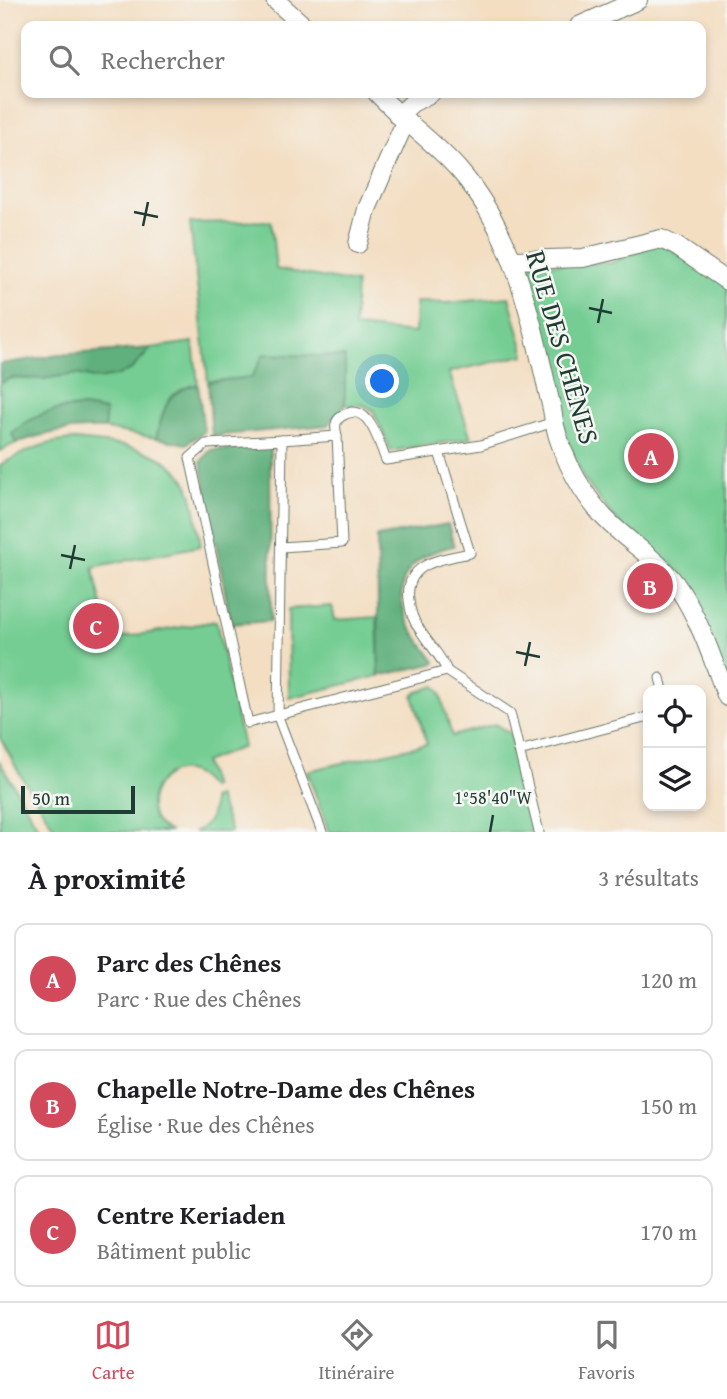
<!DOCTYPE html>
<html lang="fr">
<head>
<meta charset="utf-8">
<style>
  :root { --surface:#fff; --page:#f2f2f2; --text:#202124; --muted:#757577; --line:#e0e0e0; --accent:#d1495b }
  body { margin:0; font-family:"Gentium Book Plus",serif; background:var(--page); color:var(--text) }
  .controls { position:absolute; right:21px; bottom:21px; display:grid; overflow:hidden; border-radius:14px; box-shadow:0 4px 10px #0003 }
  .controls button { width:63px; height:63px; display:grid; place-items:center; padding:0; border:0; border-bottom:2px solid var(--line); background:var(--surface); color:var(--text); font:35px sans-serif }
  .scale { position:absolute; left:21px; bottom:18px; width:114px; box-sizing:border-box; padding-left:7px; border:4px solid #1f3d34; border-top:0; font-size:19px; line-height:24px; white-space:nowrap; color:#1f3d34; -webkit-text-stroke:5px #f6f6f2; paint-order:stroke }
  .you { position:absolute; left:383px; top:382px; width:24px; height:24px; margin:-18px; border:5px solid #fff; border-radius:50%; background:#1a73e8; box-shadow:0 0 0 10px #1a73e833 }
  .badge { display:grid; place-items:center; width:46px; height:46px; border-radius:50%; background:var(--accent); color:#fff; font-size:23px; font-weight:700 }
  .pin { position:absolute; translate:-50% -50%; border:4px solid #fff; box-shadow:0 2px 7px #0006 }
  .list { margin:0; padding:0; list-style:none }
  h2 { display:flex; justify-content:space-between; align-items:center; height:91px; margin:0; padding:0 28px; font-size:30px }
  h2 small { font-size:23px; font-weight:400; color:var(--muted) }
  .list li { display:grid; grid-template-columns:46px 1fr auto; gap:21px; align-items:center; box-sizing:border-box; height:112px; margin:0 14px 14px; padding:0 14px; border:2px solid var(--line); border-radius:14px }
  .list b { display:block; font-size:26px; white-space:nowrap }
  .list p { margin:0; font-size:23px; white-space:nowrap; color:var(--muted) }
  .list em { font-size:23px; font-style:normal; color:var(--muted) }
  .icon { flex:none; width:38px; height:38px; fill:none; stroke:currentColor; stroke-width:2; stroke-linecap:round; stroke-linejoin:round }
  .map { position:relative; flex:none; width:727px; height:832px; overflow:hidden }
  .search { position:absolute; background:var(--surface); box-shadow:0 4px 10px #0003; left:21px; right:21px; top:21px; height:77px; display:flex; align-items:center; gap:18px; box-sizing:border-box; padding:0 24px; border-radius:14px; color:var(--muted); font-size:26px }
  .sheet { height:469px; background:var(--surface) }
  nav { display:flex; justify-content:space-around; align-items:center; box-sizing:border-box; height:98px; border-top:2px solid var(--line); background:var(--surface); font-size:19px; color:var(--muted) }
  nav a { display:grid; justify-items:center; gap:4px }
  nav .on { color:var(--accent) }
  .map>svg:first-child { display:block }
  .green { fill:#75cd93; stroke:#4a8564; stroke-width:2 }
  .forest { fill:#60b07d; stroke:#407658; stroke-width:2 }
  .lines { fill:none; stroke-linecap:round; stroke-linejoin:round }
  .lane-casing { stroke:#697566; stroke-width:11 }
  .street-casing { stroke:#697566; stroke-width:20 }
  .lane { stroke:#fff; stroke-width:9 }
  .street { stroke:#fff; stroke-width:18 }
  .ticks { fill:none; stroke:#1f3d34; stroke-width:2.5 }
  .labels { text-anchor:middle; stroke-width:5; stroke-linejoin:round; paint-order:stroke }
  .street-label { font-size:28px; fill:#1f3d34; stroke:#f6f6f2 }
  .ticks-label { font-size:18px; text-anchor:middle; fill:#1f3d34; stroke:#f6f6f2; stroke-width:5; stroke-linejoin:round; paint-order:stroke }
</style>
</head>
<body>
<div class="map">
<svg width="727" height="832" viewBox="0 0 727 832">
  <rect width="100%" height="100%" fill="#f6f6f2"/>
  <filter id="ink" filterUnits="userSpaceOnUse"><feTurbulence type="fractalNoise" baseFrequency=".0143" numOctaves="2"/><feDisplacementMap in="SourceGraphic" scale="14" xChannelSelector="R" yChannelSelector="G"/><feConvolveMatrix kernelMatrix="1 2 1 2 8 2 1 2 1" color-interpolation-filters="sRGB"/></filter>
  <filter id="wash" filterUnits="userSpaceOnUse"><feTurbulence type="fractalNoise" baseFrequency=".00686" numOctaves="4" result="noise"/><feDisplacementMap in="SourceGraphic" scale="28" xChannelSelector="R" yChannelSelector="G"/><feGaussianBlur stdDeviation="1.57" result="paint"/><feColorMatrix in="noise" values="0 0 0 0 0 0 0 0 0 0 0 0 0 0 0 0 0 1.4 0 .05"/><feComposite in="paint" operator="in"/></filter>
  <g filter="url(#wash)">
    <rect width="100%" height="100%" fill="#f3dec2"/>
    <g class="green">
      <polygon points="271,221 276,269 356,283 354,327 415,333 416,302 446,303 509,297 525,355 449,372 471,438 391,451 373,410 363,405 345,405 345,357 252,377 208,382 190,223"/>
      <polygon points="659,242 727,283 727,687 701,618 611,514 583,478 565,435 519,264 611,263"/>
      <path d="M193 342 198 384C167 391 164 411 156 438L105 429V411C63 401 46 412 12 433L16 443 0 451V383L11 378 28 379 76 374 97 378 144 357 151 348Z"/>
      <path d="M75 440C114 444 177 447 191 493 196 510 198 529 201 546L93 567 110 640 216 621 243 747 204 762 213 787 210 788C170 736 124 816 171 832H57L21 776 0 737V465C25 451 46 441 75 440Z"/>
      <polygon points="332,606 335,620 377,617 379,676 289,698 288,609"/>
      <polygon points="435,686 440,693 452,736 495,724 511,734 533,832 329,832 307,771 427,744 413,696 417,692"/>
      <polygon points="0,762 41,832 0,832"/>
      <path d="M218 797 231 832H194C208 826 214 814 212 799Z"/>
    </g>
    <g class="forest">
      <polygon points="151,348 131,370 116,376 97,379 76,374 42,379 11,378 0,383 0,364 59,355"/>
      <polygon points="264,354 345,357 345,405 328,425 212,436 208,382 252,377"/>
      <path d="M198 384 204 432 186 444 156 438C165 408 164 392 198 384Z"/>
      <path d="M84 407 105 411V429C71 428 48 432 16 443L12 433C37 413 51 409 84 407Z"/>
      <polygon points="270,446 271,621 231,624 201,462 210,450"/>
      <path d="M448 524 454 546C420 553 393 571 404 611 409 630 425 647 436 663L379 676 377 537Z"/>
    </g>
  </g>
  <g filter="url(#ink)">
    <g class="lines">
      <defs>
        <g id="lane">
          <path d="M337 436C335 427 334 421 342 416 369 399 379 444 386 460L481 445 554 422"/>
          <path d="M439 452 470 553C442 559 404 562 409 600 410 611 413 621 420 630 429 645 441 655 447 671"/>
          <polyline points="281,547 342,543 337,436 282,440"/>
          <polyline points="660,678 663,690"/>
          <polyline points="519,751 648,717"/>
          <polyline points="322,832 278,717 282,440 206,444 190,458 248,723 447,671 510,713 539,832"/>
        </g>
        <g id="street">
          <polyline points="275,0 304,26"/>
          <polyline points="579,26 638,0"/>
          <path d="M377 93C403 121 435 142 459 170 518 237 532 326 552 409 556 445 577 487 602 515 625 541 660 559 679 589 701 622 713 661 727 697"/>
          <polyline points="398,116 412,103 431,93"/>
          <polyline points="358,244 367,209 405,122"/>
          <polyline points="514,260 583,258 661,239 676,246 727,281"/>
        </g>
      </defs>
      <use href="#lane" class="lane-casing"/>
      <use href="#street" class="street-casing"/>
      <use href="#lane" class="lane"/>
      <use href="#street" class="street"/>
    </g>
  </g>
  <path class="ticks" d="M134 212 158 217M143 226 148 202M589 308 612 313M598 323 603 299M61 555 85 560M70 569 75 545M516 652 540 657M525 666 530 642M490 832 493 815"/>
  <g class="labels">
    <g class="street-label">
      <text transform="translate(563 347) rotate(74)" y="10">RUE DES CHÊNES</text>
    </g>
  </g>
  <g class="ticks-label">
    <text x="493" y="804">1°58'40"W</text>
  </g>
</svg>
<div class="controls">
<button><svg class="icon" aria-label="locate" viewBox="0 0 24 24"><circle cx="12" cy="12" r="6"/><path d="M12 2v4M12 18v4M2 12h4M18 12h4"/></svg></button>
<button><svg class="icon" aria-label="layers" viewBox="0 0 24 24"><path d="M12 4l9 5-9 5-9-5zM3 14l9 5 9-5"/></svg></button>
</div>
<div class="scale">50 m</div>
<div class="you"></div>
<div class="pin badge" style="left:651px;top:456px">A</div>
<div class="pin badge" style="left:650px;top:586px">B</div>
<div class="pin badge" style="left:96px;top:626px">C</div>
<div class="search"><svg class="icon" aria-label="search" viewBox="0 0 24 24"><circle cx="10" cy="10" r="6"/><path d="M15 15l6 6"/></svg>Rechercher</div>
</div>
<section class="sheet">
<h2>À proximité<small>3 résultats</small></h2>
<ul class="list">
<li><span class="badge">A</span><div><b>Parc des Chênes</b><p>Parc · Rue des Chênes</p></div><em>120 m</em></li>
<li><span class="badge">B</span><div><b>Chapelle Notre-Dame des Chênes</b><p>Église · Rue des Chênes</p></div><em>150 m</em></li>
<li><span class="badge">C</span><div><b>Centre Keriaden</b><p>Bâtiment public</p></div><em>170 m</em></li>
</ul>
</section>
<nav>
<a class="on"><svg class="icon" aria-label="map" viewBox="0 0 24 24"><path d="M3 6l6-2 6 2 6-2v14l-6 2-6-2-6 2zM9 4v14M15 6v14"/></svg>Carte</a>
<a><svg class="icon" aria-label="directions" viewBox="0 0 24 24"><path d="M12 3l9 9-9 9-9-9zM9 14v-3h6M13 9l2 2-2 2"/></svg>Itinéraire</a>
<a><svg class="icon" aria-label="saved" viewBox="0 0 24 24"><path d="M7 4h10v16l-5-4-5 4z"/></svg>Favoris</a>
</nav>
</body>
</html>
